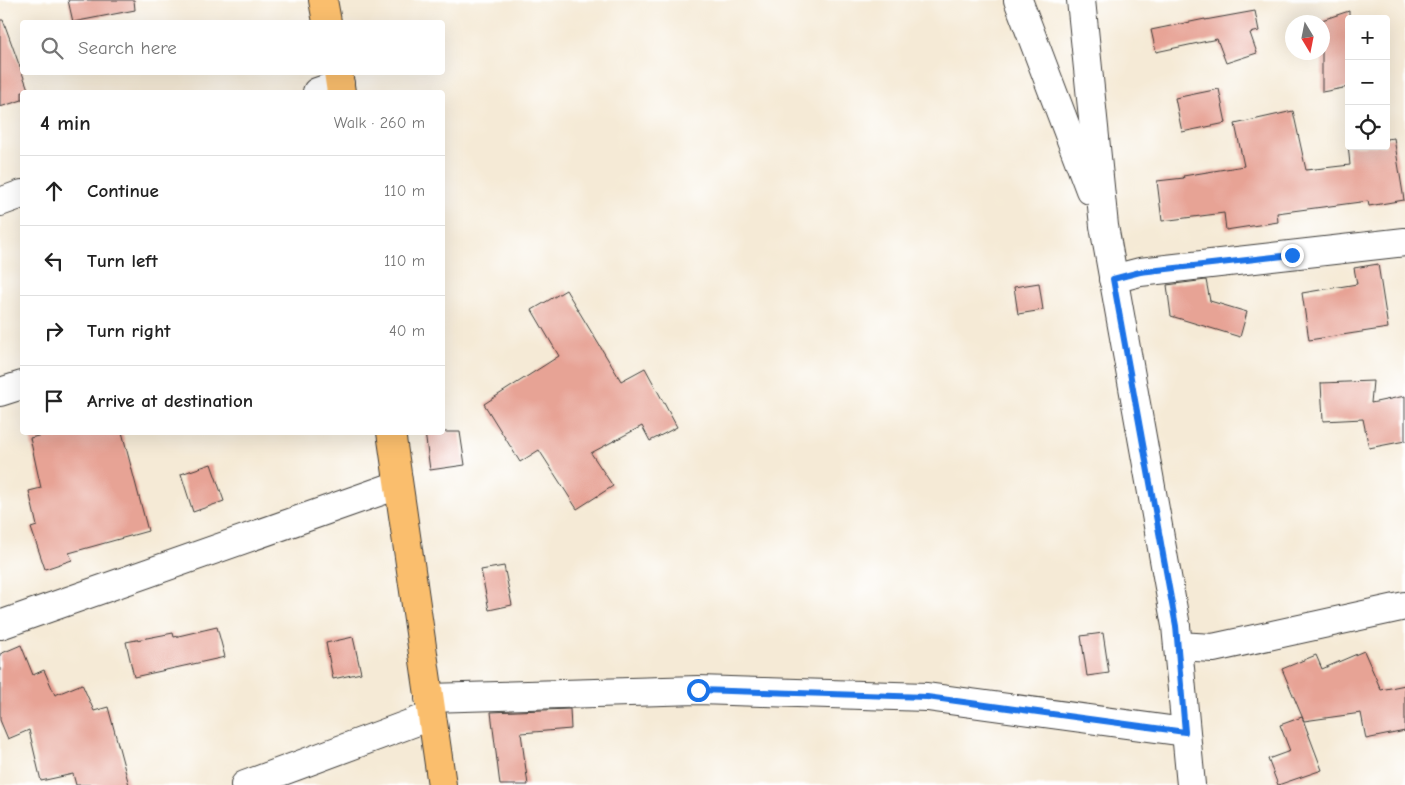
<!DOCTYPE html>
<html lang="en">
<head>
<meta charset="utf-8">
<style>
  :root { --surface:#fff; --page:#f6f6f6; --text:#222; --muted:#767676; --line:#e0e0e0 }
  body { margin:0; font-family:"Comic Neue",sans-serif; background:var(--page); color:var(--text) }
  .controls { position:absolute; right:15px; top:15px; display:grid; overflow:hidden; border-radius:5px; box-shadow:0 5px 20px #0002 }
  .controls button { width:45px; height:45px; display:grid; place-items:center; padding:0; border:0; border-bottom:1px solid var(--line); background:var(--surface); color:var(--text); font:25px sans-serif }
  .compass { position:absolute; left:1285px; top:15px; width:45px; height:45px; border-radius:50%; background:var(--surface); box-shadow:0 5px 20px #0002; rotate:170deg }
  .stop { position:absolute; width:15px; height:15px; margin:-11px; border:4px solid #1a73e8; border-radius:50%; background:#fff }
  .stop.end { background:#1a73e8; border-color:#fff; box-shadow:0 1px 5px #0008 }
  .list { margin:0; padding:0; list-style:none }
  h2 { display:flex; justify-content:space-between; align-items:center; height:65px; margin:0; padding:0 20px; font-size:21px }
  h2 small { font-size:16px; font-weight:400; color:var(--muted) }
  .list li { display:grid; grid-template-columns:32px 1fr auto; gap:15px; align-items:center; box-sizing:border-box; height:70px; padding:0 20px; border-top:1px solid var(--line) }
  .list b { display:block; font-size:19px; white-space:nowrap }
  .list em { font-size:16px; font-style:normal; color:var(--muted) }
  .icon { flex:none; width:28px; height:28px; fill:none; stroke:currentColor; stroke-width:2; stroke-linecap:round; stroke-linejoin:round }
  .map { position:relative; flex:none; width:1405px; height:785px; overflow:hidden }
  .search { position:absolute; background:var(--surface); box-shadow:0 5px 20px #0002; left:20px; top:20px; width:425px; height:55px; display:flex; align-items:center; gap:12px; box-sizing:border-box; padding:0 18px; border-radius:5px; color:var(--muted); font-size:19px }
  .panel { position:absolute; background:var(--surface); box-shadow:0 5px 20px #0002; left:20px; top:90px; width:425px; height:345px; border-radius:5px }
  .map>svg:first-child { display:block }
  .building { fill:#e7a395 }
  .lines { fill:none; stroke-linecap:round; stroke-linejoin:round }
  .minor-casing { stroke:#3d3b38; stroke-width:30 }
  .major-casing { stroke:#3d3b38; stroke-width:30 }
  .minor { stroke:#fff; stroke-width:28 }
  .major { stroke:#fabe6d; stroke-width:28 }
  .route { stroke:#1a73e8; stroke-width:6 }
</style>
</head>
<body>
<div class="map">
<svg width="1405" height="785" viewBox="0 0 1405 785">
  <rect width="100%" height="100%" fill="#fff"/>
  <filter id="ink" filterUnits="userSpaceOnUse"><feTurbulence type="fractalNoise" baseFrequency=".02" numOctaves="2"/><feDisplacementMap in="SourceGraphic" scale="10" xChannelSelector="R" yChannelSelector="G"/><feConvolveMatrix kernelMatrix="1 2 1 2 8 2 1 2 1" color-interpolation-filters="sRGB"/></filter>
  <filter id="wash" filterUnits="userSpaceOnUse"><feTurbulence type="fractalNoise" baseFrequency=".0096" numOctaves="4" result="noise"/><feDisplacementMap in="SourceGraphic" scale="20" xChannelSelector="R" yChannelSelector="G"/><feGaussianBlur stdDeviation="1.12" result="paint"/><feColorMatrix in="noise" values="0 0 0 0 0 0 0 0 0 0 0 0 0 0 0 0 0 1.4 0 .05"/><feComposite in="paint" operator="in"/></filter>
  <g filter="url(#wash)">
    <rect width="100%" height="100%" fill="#f5ead6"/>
    <g id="blocks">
      <g class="building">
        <polygon points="68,0 134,0 135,10 73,22"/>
        <polygon points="1255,11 1259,31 1250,33 1257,53 1226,63 1217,39 1156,52 1151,30 1205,19 1205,20"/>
        <polygon points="1349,11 1349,87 1322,92 1322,20"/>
        <polygon points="0,20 3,20 29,92 22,92 22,100 0,107"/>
        <polygon points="1219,89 1226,123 1182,132 1175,98"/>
        <polygon points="1293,111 1306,170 1350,165 1348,144 1349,146 1386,146 1386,139 1394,138 1404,200 1369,206 1368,201 1277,213 1278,222 1226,230 1224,213 1162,221 1157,181 1184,178 1183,176 1244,166 1235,124"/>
        <polygon points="1378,264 1388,328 1309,340 1302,293 1357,284 1354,268"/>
        <polygon points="1206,280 1210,301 1247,312 1240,337 1171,316 1167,285"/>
        <polygon points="1039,283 1043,310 1018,314 1014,287"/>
        <polygon points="566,290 621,381 645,368 677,427 650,441 642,426 591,453 613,486 577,509 539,450 520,462 484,404 559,356 532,310"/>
        <polygon points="1373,381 1371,403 1405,396 1405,441 1369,448 1363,419 1323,421 1321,383"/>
        <polygon points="54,432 122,432 148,531 69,553 72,560 45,569 31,528 37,526 29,491 41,488 30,438"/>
        <polygon points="425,432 460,432 465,465 430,470"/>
        <polygon points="211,464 224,501 193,512 181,474"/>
        <polygon points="504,566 512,605 489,610 481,570"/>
        <polygon points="217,627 225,657 134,677 126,642 173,633 174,637"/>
        <polygon points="1103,633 1109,673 1087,676 1081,636"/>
        <polygon points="353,637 361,673 333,679 326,643"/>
        <polygon points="21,645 33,675 44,670 55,695 82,684 94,711 108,707 129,785 76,785 73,774 41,781 29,730 8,739 0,720 0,654"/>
        <polygon points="1364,651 1381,690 1405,685 1405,731 1366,739 1361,713 1304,721 1282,669 1316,655 1322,669"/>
        <polygon points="570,709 571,729 521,733 528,785 500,785 491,712"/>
        <polygon points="1302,717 1322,770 1278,785 1268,759 1290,751 1280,725"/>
      </g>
    </g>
  </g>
  <g filter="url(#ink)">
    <use href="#blocks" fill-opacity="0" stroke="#3d3b38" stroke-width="1"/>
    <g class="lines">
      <defs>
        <g id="minor">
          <polyline points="1018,0 1090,190"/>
          <polyline points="1081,0 1104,226 1176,626 1191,785"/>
          <polyline points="317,92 340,84"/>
          <polyline points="0,202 22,194"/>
          <polyline points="1113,279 1140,272 1405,242"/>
          <polyline points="0,392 22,385"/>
          <polyline points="0,625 398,485"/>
          <polyline points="1178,646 1213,648 1405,606"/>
          <polyline points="429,698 698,690 927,697 1185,732"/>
          <polyline points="245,785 431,716"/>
        </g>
        <g id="major">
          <polyline points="323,0 327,22"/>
          <polyline points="338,72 341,92"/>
          <polyline points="391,432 442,785"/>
        </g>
      </defs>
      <use href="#minor" class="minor-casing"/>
      <use href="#major" class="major-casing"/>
      <use href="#minor" class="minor"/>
      <use href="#major" class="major"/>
    </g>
  </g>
  <g class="lines" filter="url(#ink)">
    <polyline class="route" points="698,690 927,697 1185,732 1176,626 1113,279 1140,272 1292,255"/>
  </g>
</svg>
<div class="controls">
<button>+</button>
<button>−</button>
<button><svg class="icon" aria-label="locate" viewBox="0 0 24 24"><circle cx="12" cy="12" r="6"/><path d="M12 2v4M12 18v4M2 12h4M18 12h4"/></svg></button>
</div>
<svg class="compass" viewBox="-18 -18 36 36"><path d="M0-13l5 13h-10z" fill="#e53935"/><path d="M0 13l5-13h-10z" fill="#767676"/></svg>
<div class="stop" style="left:698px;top:690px"></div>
<div class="stop end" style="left:1292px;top:255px"></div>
<div class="search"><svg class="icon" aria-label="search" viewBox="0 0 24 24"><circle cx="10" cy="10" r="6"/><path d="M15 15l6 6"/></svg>Search here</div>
<section class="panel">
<h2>4 min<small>Walk · 260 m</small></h2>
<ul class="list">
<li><svg class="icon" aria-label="ahead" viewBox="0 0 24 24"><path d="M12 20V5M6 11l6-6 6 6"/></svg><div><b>Continue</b></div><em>110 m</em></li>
<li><svg class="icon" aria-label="left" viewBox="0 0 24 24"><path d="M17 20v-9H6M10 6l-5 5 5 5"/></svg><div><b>Turn left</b></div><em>110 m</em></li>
<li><svg class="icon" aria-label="right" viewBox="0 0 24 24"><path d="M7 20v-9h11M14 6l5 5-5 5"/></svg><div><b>Turn right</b></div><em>40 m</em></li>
<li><svg class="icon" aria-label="arrive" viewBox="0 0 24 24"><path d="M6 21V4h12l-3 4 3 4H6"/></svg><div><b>Arrive at destination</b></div></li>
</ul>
</section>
</div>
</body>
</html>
